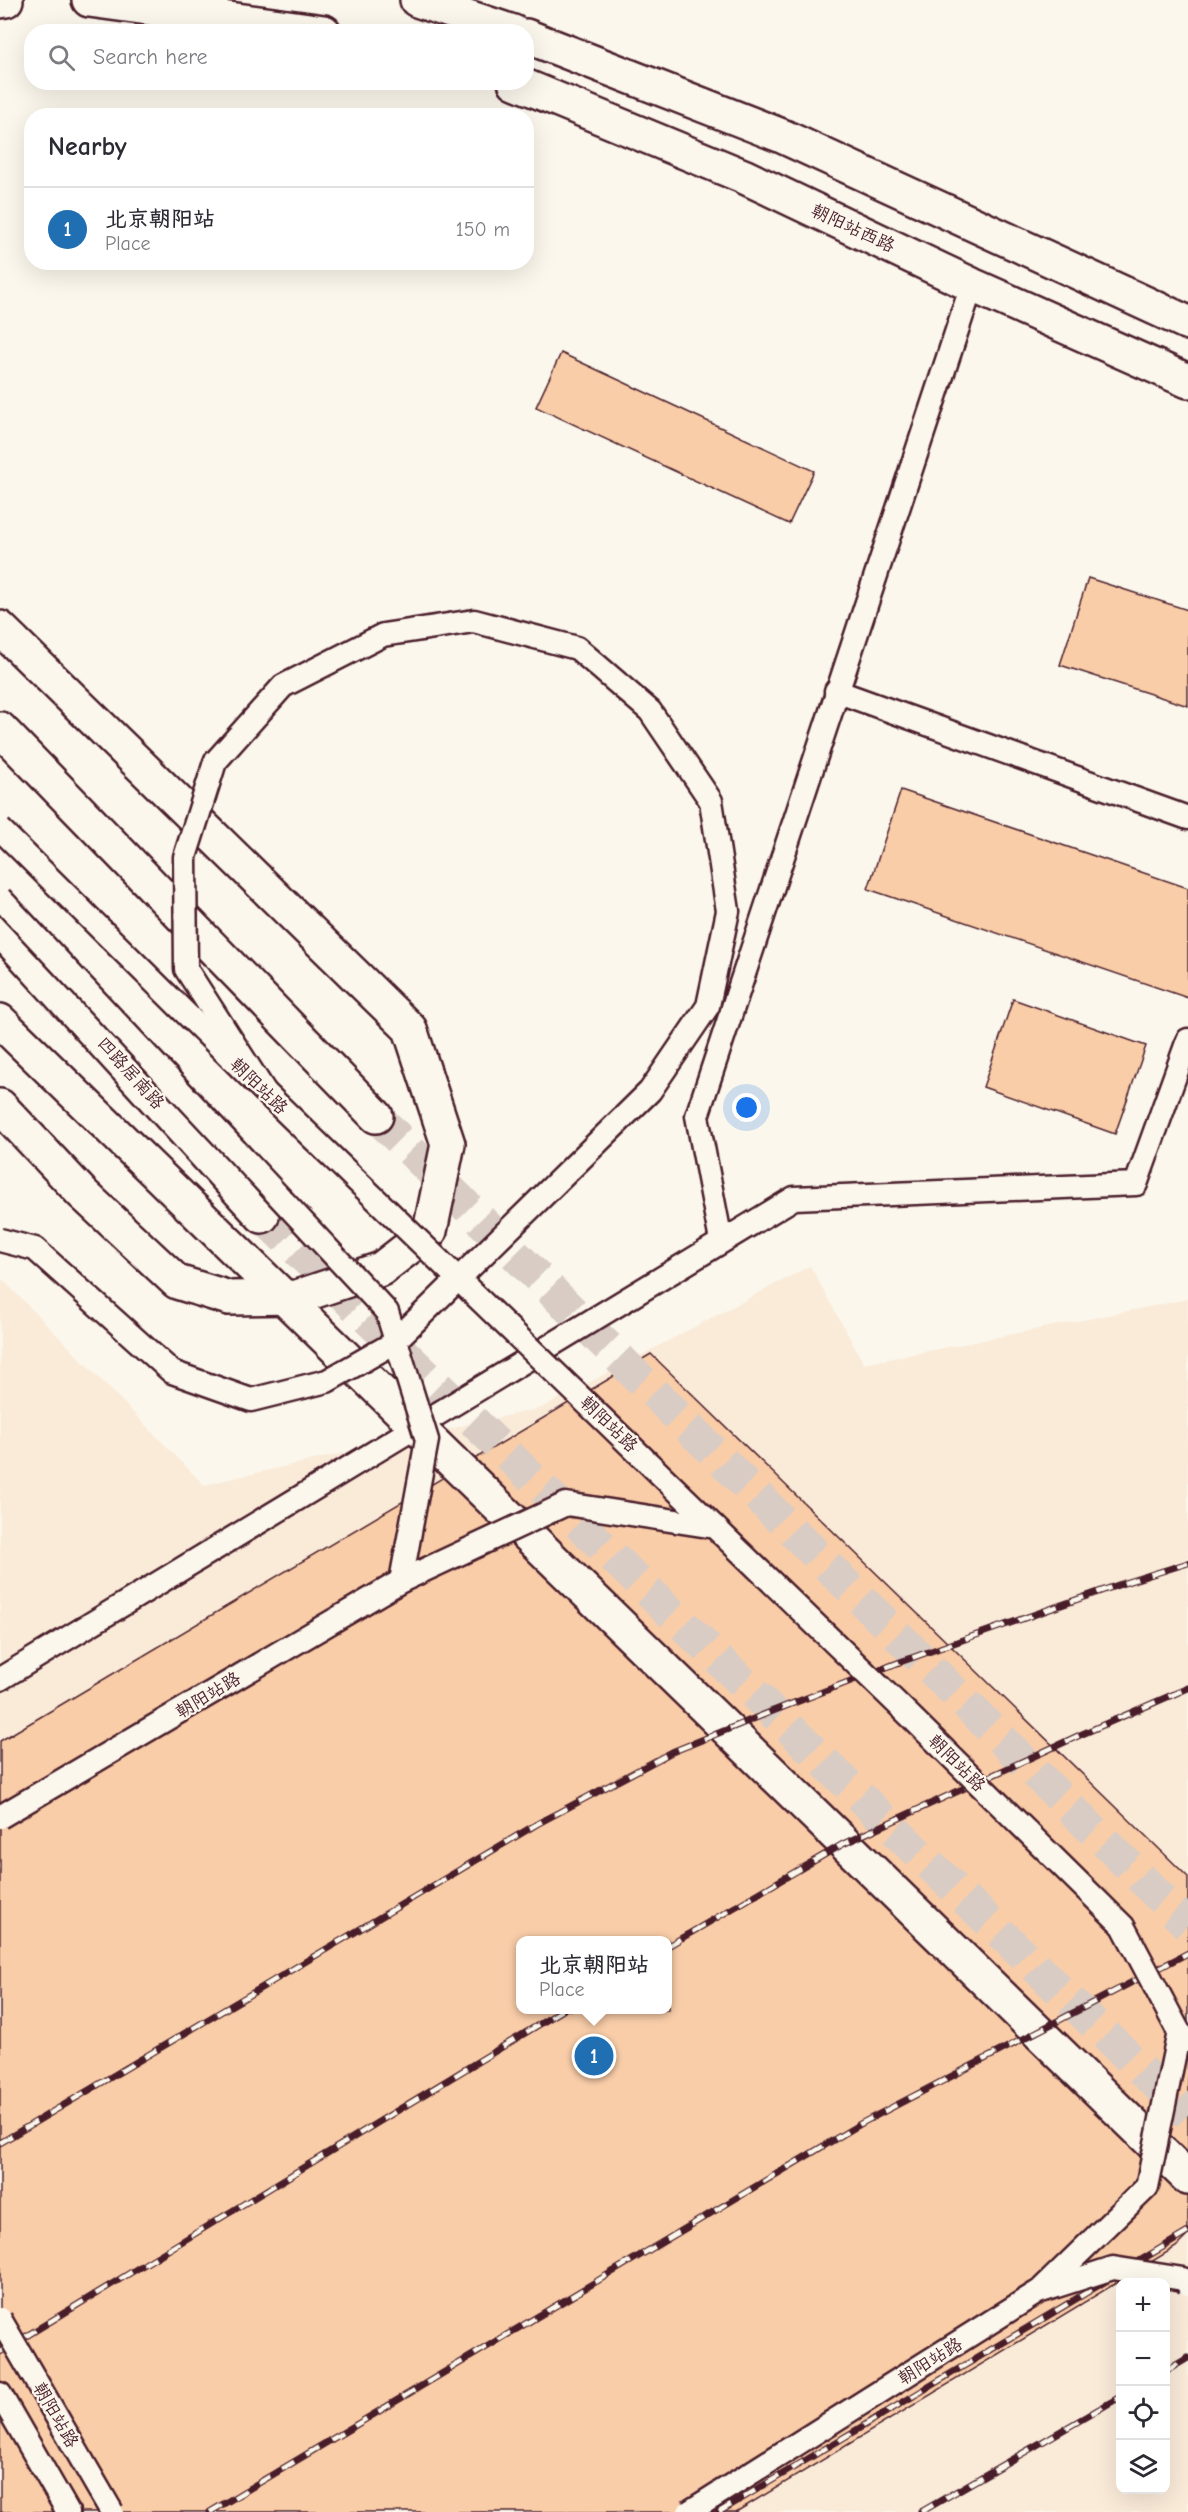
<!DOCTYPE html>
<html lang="en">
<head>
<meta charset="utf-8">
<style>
  :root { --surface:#fff; --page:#f7f7f7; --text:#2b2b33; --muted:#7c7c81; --line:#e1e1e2; --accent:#1f6fb2 }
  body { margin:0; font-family:"Comic Neue","LXGW WenKai TC",sans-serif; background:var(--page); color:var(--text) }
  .controls { position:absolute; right:18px; bottom:18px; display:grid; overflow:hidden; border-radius:12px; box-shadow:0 6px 24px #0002 }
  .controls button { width:54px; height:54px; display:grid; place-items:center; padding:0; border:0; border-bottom:2px solid var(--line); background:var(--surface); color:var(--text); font:30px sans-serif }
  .you { position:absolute; left:747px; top:1108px; width:21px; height:21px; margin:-15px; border:4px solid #fff; border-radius:50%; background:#1a73e8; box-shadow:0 0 0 9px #1a73e833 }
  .badge { display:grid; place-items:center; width:39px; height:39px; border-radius:50%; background:var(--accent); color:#fff; font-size:20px; font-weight:700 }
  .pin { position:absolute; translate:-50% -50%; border:3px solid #fff; box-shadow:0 2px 6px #0006 }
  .popup { position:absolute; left:516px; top:1936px; width:156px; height:78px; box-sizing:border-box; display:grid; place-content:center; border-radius:12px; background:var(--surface); filter:drop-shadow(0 2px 4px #0005); font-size:20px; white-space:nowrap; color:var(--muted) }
  .popup b { font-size:22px; color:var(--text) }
  .popup::after { content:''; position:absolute; left:50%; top:100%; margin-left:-12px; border:12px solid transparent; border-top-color:var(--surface) }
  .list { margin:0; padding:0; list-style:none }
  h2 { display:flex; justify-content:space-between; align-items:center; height:78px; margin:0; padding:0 24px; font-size:26px }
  h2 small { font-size:20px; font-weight:400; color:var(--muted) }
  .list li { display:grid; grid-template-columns:39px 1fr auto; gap:18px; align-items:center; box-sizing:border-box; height:84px; padding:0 24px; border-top:2px solid var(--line) }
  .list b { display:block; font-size:22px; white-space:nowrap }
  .list p { margin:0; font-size:20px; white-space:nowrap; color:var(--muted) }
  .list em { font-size:20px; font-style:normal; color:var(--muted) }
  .icon { flex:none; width:33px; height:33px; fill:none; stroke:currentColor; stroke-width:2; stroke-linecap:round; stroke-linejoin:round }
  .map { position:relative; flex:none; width:1188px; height:2512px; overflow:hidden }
  .search { position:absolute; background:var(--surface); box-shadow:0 6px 24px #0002; left:24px; top:24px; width:510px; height:66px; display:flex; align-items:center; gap:15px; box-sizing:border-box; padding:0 21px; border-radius:24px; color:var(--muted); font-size:22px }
  .panel { position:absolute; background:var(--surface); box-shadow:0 6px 24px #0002; left:24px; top:108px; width:510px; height:162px; border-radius:24px }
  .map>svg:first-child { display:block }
  .built { fill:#faead8; fill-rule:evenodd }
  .building { fill:#f9cda8; stroke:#4a1f2b; stroke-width:1.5; fill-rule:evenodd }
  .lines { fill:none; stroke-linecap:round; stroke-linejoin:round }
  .secondary-tunnel { stroke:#d8ccc5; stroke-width:33; stroke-dasharray:33 16; stroke-linecap:butt }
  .service-casing { stroke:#4a1f2b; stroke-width:27 }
  .tertiary-casing { stroke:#4a1f2b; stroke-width:38 }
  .secondary-casing { stroke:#4a1f2b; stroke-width:38 }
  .service { stroke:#fbf7ec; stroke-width:22 }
  .tertiary { stroke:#fbf7ec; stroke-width:33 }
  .secondary { stroke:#fbf7ec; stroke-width:33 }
  .rail-casing { stroke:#4a1f2b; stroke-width:7 }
  .rail { stroke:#fbf7ec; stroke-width:4.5; stroke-dasharray:14; stroke-linecap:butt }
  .service-bridge-casing { stroke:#4a1f2b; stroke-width:27; stroke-linecap:butt }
  .service-bridge { stroke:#fbf7ec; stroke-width:22 }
  .labels { text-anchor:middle; stroke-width:4.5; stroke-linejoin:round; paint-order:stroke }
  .street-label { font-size:18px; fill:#4a1f2b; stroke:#fbf7ec }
</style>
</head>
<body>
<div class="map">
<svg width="1188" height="2512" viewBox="0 0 1188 2512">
  <rect width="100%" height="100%" fill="#fbf7ec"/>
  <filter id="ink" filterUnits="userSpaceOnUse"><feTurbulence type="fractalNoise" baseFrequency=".0167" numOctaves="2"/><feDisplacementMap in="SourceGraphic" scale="12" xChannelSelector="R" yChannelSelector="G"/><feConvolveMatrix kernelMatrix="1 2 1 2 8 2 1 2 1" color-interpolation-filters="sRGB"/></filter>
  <g filter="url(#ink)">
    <path class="built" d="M810 1266 864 1364 1188 1299V2512H0V1277L204 1485 541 1408ZM520 1940H668V2010H520ZM1120 2282H1166V2490H1120Z"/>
    <g class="building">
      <polygon points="561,353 814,471 789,524 536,407"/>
      <polygon points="1088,578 1188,610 1188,706 1060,665"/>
      <polygon points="901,790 1188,888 1188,998 868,889"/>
      <polygon points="1013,999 1146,1046 1115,1134 983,1087"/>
      <path d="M651 1354 1188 1877V2235L1176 2247 736 2512H0V1741ZM520 1940H668V2010H520Z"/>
    </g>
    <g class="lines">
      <g class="secondary-tunnel">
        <polyline points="376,1116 1188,1925"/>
        <polyline points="262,1216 1188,2115"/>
      </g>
      <defs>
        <g id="service">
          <polyline points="836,691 1188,818"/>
          <polyline points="721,1241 697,1116 972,285"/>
          <polyline points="0,1679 794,1198 1136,1184 1188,1040"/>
          <polyline points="0,2394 68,2512"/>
        </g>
        <g id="tertiary">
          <polyline points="0,628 410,1029 448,1144 430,1231 381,1269 297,1297 229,1298 177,1282 82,1193 0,1106"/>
          <polyline points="0,1021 1188,2178"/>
        </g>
        <g id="secondary">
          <polyline points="89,0 324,32"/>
          <polyline points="417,0 513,32"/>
          <polyline points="0,1 6,0"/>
          <polyline points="526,36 782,136 1188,323"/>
          <polyline points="515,82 743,176 972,285 1188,381"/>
          <polyline points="0,729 376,1116"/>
          <polyline points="0,929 262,1216"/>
        </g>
      </defs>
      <use href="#service" class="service-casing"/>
      <use href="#tertiary" class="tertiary-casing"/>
      <use href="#secondary" class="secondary-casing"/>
      <use href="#service" class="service"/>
      <use href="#tertiary" class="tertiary"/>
      <use href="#secondary" class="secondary"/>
      <defs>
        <g id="rail">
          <polyline points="668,1946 843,1844 1080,1735 1188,1688"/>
          <polyline points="0,2143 537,1824 672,1752 773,1711 900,1662 1121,1584 1188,1563"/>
          <polyline points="0,2352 563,2010"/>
          <polyline points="1166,2371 1188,2358"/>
          <polyline points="210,2512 862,2123 1188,1953"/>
          <polyline points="719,2512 1188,2232"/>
          <polyline points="921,2512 1120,2397"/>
        </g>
      </defs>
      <use href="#rail" class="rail-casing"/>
      <use href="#rail" class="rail"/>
      <defs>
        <g id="service-bridge">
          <polyline points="0,829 265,1092 911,1717 1123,1926 1179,2032 1188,2041"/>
          <polyline points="0,898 387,1312 427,1440 401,1581 0,1817"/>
          <polyline points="0,1240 35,1249 172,1372 251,1400 327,1381 392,1344 650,1091 708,1006 728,911 711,801 650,711 577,648 474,621 383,635 283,686 215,762 185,857 186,969 265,1092"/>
          <polyline points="401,1581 566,1504 715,1527"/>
          <polyline points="1042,2289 1147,2187 1179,2032"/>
          <polyline points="0,2319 112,2512"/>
          <polyline points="689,2512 1038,2292 1113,2268 1183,2279 1188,2284"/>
        </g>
      </defs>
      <use href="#service-bridge" class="service-bridge-casing"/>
      <use href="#service-bridge" class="service-bridge"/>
    </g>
  </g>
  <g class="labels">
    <g class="street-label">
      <text transform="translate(853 228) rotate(25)" y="6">朝阳站西路</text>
      <text transform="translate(131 1073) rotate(48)" y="6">四路居南路</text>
      <text transform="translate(259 1086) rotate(44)" y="6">朝阳站路</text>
      <text transform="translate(609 1424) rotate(44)" y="6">朝阳站路</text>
      <text transform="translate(208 1695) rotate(-31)" y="6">朝阳站路</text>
      <text transform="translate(957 1763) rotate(45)" y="6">朝阳站路</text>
      <text transform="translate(930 2361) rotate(-32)" y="6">朝阳站路</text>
      <text transform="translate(56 2415) rotate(60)" y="6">朝阳站路</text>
    </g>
  </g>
</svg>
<div class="controls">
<button>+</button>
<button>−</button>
<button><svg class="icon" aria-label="locate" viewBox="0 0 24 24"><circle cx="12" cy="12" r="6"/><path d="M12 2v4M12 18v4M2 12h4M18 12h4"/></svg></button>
<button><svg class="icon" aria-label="layers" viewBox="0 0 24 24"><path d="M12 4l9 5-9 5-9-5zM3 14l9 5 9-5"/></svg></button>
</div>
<div class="you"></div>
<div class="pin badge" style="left:594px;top:2056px">1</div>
<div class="popup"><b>北京朝阳站</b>Place</div>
<div class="search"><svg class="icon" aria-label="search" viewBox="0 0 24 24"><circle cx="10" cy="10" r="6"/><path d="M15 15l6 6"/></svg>Search here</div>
<section class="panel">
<h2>Nearby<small></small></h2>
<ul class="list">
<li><span class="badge">1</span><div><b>北京朝阳站</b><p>Place</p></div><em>150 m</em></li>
</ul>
</section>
</div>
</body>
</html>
